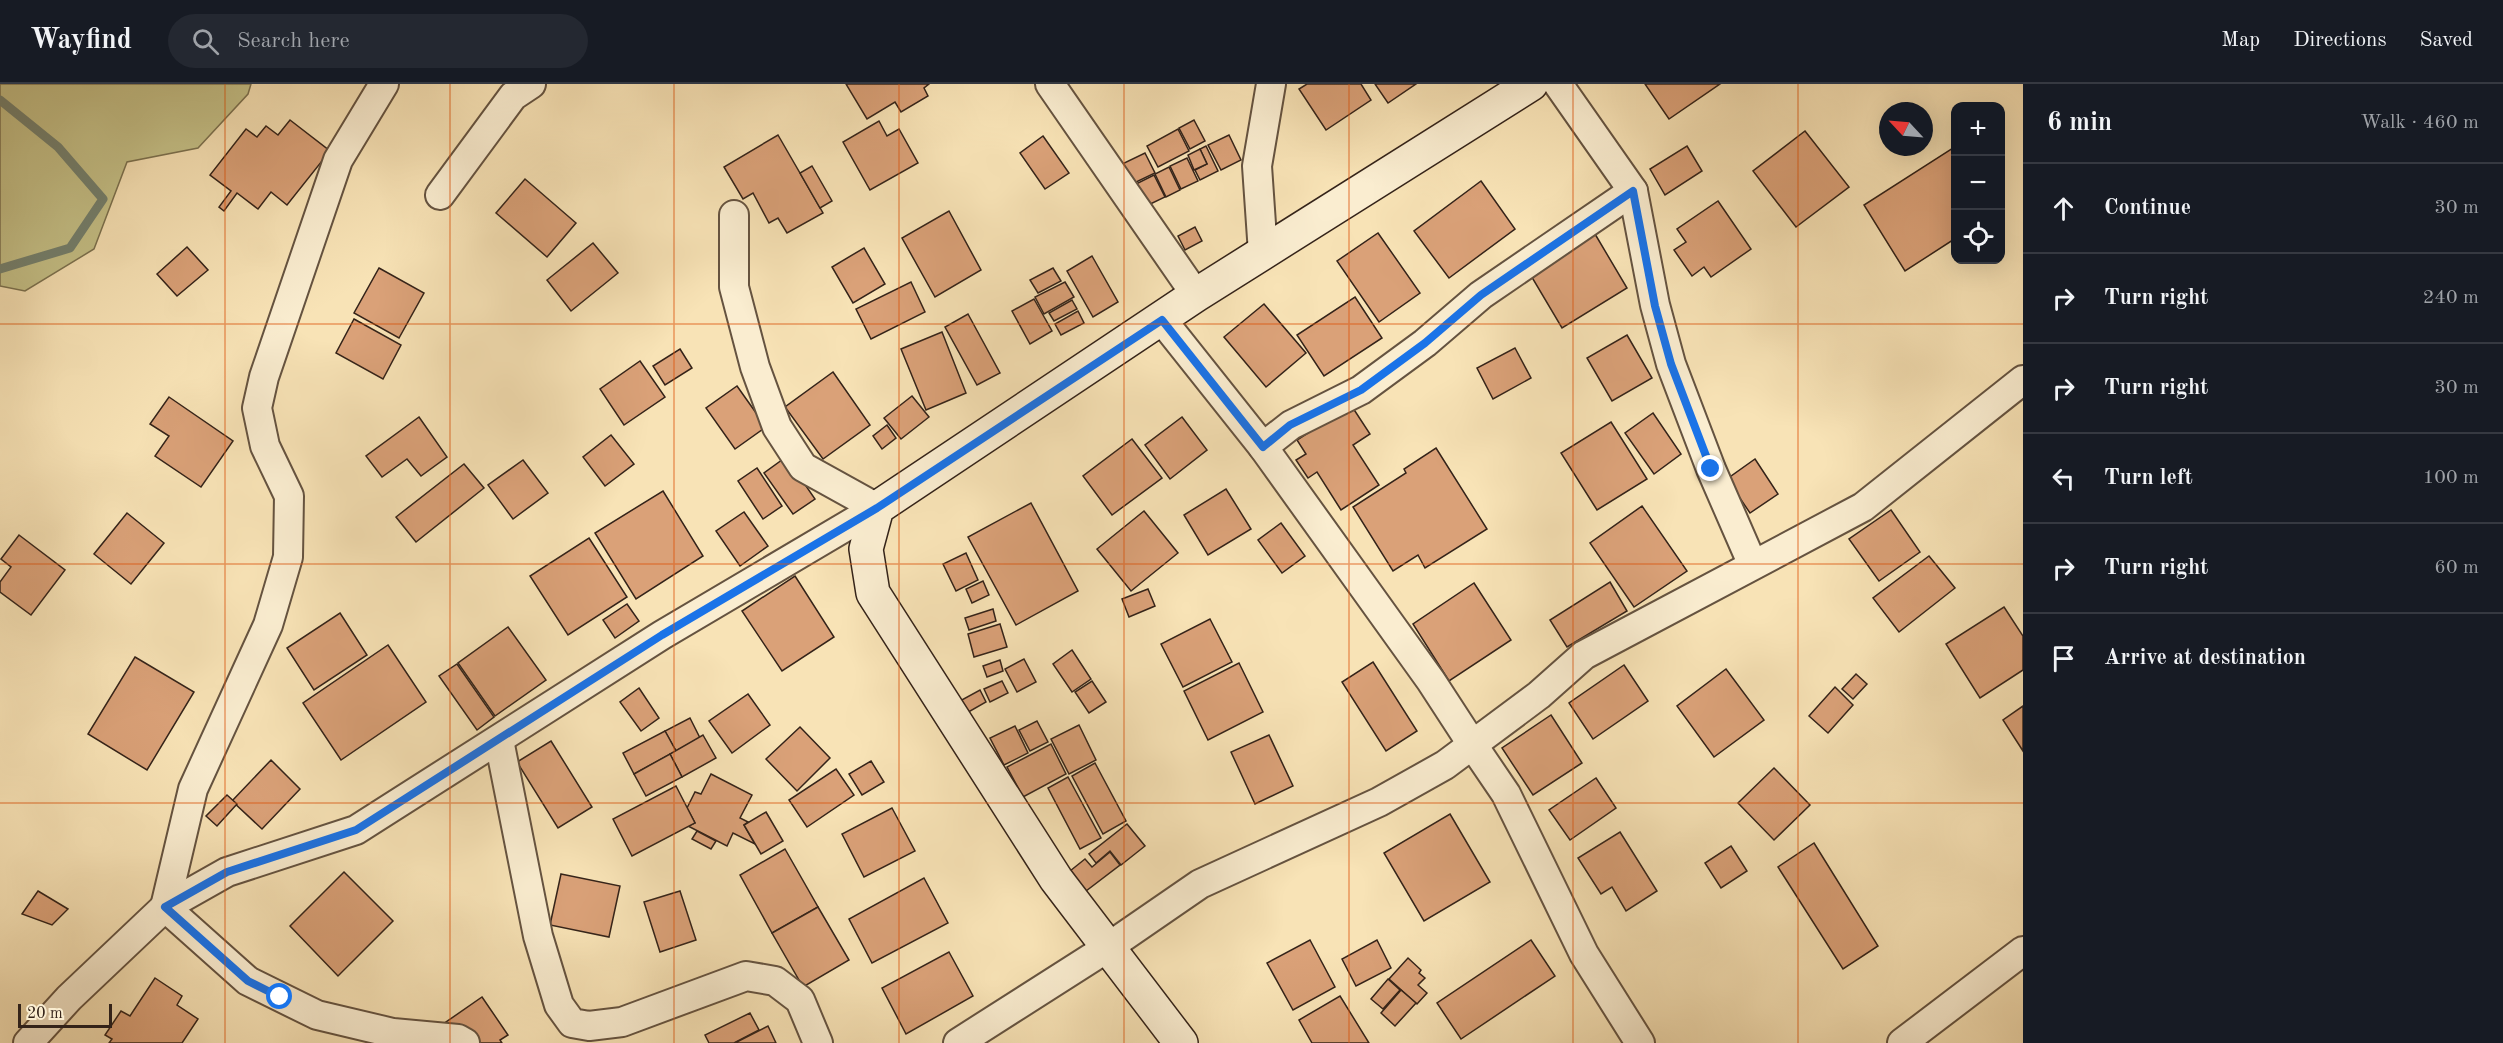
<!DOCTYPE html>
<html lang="en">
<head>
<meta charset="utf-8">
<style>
  :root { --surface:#171b24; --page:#242831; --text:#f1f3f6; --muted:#9ea1a6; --line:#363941 }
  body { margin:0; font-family:"Old Standard TT",serif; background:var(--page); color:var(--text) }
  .controls { position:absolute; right:18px; top:18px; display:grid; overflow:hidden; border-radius:12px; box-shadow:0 6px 24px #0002 }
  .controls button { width:54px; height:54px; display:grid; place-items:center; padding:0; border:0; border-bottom:2px solid var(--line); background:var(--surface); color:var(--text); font:30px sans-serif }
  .compass { position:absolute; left:1879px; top:18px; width:54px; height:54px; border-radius:50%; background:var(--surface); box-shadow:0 6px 24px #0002; rotate:296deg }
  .scale { position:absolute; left:18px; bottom:15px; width:94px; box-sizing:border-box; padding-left:6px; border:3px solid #342319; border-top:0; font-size:16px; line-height:21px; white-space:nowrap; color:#342319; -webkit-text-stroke:4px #faedd0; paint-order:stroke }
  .stop { position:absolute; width:18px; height:18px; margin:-14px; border:4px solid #1a73e8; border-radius:50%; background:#fff }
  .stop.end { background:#1a73e8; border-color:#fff; box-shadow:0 2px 6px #0008 }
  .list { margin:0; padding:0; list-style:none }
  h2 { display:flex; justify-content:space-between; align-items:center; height:78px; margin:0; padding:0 24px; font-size:26px }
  h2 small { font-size:20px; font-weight:400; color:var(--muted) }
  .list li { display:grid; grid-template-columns:39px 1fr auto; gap:18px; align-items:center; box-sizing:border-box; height:90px; padding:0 24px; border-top:2px solid var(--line) }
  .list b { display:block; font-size:22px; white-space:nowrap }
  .list em { font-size:20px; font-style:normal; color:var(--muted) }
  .icon { flex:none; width:33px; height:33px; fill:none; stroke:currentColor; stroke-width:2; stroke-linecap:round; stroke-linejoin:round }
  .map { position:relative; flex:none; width:2023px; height:959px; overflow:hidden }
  header { display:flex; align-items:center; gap:36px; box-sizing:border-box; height:84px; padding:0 30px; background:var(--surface); border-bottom:2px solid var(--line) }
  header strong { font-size:28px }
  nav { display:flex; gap:33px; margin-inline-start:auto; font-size:21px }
  .search { width:420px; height:54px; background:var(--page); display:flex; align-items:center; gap:15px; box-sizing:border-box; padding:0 21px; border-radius:33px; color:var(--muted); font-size:22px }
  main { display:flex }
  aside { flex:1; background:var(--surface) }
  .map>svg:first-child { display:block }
  .green { fill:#c5c188; stroke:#7c7250; stroke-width:1.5 }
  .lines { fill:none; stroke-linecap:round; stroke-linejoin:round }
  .stream { stroke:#74816f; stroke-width:9 }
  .building { fill:#daa178; stroke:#342319; stroke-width:1.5 }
  .street-casing { stroke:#655340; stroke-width:32 }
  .secondary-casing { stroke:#342319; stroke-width:36 }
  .street { stroke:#faedd0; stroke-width:28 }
  .secondary { stroke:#faedd0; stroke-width:33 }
  .route { stroke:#1a73e8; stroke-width:8 }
  .grid { fill:none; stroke:#df560d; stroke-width:1.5; stroke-opacity:0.55 }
</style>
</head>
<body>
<header>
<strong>Wayfind</strong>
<div class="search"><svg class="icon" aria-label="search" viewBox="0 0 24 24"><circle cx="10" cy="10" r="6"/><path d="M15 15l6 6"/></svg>Search here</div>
<nav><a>Map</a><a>Directions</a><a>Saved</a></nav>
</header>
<main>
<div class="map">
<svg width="2023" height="959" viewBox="0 0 2023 959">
  <rect width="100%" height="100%" fill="#f8e3b6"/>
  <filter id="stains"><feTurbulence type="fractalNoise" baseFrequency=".00333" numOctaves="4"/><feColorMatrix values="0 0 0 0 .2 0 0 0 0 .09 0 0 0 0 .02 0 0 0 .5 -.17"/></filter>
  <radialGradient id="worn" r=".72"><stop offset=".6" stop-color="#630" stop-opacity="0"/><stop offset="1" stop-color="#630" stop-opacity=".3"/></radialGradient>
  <polygon class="green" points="0,0 251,0 248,10 198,64 127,78 94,165 25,207 0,202"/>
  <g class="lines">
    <polyline class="stream" points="0,16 58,63 103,115 70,164 0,185"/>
  </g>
  <g class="building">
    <polygon points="846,0 929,0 924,4 928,12 901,28 895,18 867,35"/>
    <polygon points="1307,0 1361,0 1371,16 1326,46 1299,5"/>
    <polygon points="1375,0 1416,0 1388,19"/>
    <polygon points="1645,0 1720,0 1669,35"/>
    <polygon points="290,36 330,67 287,121 271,108 258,125 237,109 224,127 219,123 231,107 210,91 246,45 257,53 266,42 278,51"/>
    <polygon points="1194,36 1205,57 1190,65 1179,44"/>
    <polygon points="879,37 887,52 899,45 918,79 870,106 843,58"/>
    <polygon points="1178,45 1189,67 1158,83 1147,62"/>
    <polygon points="1805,47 1849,103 1796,143 1753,87"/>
    <polygon points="778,51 823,129 787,149 778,134 769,139 753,109 743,115 724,83"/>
    <polygon points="1229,51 1241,76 1221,86 1208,61"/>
    <polygon points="1043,52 1069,89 1045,105 1020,69"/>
    <polygon points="1206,62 1218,87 1200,96 1195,86 1207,80 1200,65"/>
    <polygon points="1687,62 1702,87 1665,111 1650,85"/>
    <polygon points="1956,62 1956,154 1905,187 1864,121"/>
    <polygon points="1200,65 1207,80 1194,86 1188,71"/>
    <polygon points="1145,69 1155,89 1130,101 1120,81"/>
    <polygon points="1187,74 1198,97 1181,105 1170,82"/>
    <polygon points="812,82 832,117 820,124 800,89"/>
    <polygon points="1169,83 1180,106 1166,113 1155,90"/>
    <polygon points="1154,91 1165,113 1140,125 1130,103"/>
    <polygon points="525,95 576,139 547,173 496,129"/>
    <polygon points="1481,97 1515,145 1449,194 1414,147"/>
    <polygon points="1718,117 1751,165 1711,193 1704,183 1692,192 1674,166 1686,158 1677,145"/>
    <polygon points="949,127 981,186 935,213 902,154"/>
    <polygon points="1195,143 1202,157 1185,166 1178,152"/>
    <polygon points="1378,149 1420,209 1379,238 1337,177"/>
    <polygon points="1595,150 1627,204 1562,244 1530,190"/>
    <polygon points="593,159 618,189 571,227 547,196"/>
    <polygon points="187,163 208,186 177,212 157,190"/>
    <polygon points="864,164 885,200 853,219 832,183"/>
    <polygon points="1092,172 1118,218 1093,233 1067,187"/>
    <polygon points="379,184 424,209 399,254 354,229"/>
    <polygon points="1053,184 1061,197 1038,209 1030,196"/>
    <polygon points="911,198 925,228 871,255 856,225"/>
    <polygon points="1065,198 1074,213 1044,230 1035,213"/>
    <polygon points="1355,213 1382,254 1324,292 1297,251"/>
    <polygon points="1034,215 1052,247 1030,260 1012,227"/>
    <polygon points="1072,216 1077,225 1054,237 1049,229"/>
    <polygon points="1264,220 1306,269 1266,303 1224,253"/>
    <polygon points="1078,227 1084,239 1061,251 1055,240"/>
    <polygon points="968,230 1000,289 977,301 945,243"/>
    <polygon points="354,235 401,261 383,295 336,269"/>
    <polygon points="942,248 966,309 926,326 901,265"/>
    <polygon points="1627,251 1652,294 1612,317 1587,274"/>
    <polygon points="1515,264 1531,294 1493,315 1477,284"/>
    <polygon points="680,265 692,284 665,301 653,282"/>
    <polygon points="640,277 665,313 624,341 600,305"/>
    <polygon points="833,288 870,341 823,375 785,323"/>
    <polygon points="737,302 766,343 735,365 706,324"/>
    <polygon points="912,312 929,333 901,355 884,334"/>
    <polygon points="169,313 233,357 201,403 155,372 169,352 150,340"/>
    <polygon points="1351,321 1370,350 1353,361 1379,401 1341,426 1317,388 1308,394 1296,376 1306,370 1297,356"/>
    <polygon points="1653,329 1681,370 1654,390 1625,349"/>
    <polygon points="419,333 447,373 421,392 407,375 382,393 366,372"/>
    <polygon points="1182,333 1207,366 1170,395 1145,361"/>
    <polygon points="1611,338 1647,395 1597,426 1561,369"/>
    <polygon points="887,341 896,354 882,365 873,352"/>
    <polygon points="611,351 634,380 605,402 583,373"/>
    <polygon points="1132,355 1162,394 1112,431 1083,392"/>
    <polygon points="1436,364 1487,445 1425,484 1418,471 1393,487 1353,423 1406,389 1404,385"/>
    <polygon points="786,373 815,415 793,430 764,389"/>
    <polygon points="1755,375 1778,410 1750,429 1727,395"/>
    <polygon points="523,376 548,409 513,435 488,401"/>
    <polygon points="464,380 484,404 416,458 396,433"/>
    <polygon points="757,384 782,422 763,435 738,397"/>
    <polygon points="1226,405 1251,445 1208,471 1184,431"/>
    <polygon points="663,407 703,472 636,515 595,449"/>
    <polygon points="1031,419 1078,507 1016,541 968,453"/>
    <polygon points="1642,422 1687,487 1634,523 1590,459"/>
    <polygon points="1891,426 1920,468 1879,497 1849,455"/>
    <polygon points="1144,427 1178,469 1131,507 1097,465"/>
    <polygon points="744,428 768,462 740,482 716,447"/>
    <polygon points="127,429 164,459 131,500 94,470"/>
    <polygon points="1281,439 1305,472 1282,489 1258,456"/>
    <polygon points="19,451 65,486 31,531 0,508 0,498 11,483 1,475"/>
    <polygon points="589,454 627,513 568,551 530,492"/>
    <polygon points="966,469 978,496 956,507 943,480"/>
    <polygon points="1929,472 1955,504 1899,548 1873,514"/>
    <polygon points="795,492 834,553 782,587 742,527"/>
    <polygon points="983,497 989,511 972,519 966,505"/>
    <polygon points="1610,498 1627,527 1567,563 1550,536"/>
    <polygon points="1474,499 1511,556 1449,597 1413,540"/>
    <polygon points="1148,505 1155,522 1129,533 1122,515"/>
    <polygon points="627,520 639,537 615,554 603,536"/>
    <polygon points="2004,523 2023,552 2023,586 1980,614 1946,560"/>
    <polygon points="993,525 996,537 969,546 965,534"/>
    <polygon points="340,529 367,571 314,606 287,564"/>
    <polygon points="1210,535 1232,578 1183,603 1161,560"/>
    <polygon points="1000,540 1007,563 974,573 968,550"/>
    <polygon points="508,543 546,596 495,632 458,579"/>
    <polygon points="388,561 426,618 341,676 303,619"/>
    <polygon points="1072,566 1091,595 1072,608 1053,580"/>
    <polygon points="135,573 194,608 147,686 88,650"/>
    <polygon points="1024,575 1036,598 1017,608 1005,585"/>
    <polygon points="1000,576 1003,587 987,593 983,582"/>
    <polygon points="1373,578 1417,647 1386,667 1342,598"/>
    <polygon points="1239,579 1263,628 1208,656 1184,607"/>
    <polygon points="457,580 494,633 477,646 439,592"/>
    <polygon points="1624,581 1648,617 1593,655 1569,619"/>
    <polygon points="1726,585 1764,636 1714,673 1677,622"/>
    <polygon points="1856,590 1867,600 1853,615 1842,605"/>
    <polygon points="1002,597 1008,609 990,618 984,605"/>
    <polygon points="1092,597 1106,618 1089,629 1075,608"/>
    <polygon points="1835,603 1853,621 1828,649 1809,632"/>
    <polygon points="639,604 659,634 641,647 620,618"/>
    <polygon points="980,606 986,618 965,630 958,618"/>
    <polygon points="748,610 770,641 732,669 709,637"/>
    <polygon points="2023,622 2023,667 2003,636"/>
    <polygon points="1551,631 1582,679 1533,711 1502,664"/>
    <polygon points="690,634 700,654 676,667 665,647"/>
    <polygon points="1037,637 1048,658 1030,667 1019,646"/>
    <polygon points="1079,641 1096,676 1069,690 1051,655"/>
    <polygon points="1015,642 1028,669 1004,681 990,654"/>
    <polygon points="800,643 830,674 797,707 766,675"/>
    <polygon points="665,647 676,667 634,690 623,669"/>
    <polygon points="703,651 716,674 682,693 670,670"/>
    <polygon points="1269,651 1293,702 1255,720 1231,668"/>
    <polygon points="551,657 592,723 558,744 517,678"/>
    <polygon points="1051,660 1066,690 1023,713 1007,683"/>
    <polygon points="670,670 682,693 646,712 634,690"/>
    <polygon points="271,676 300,705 262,745 232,717"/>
    <polygon points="871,677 884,698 862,711 849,690"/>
    <polygon points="1095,679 1126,737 1103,750 1072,692"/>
    <polygon points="1774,684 1810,721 1774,756 1738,719"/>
    <polygon points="836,685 854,711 807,743 789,716"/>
    <polygon points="711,690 752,711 740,734 748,738 744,741 755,760 733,749 727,762 688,742 695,739 687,724 695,708 701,710"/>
    <polygon points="1068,693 1101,754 1080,765 1048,704"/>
    <polygon points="1596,694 1616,724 1570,756 1549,726"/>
    <polygon points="676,702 695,739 632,772 613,735"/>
    <polygon points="227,711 237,720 217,742 206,732"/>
    <polygon points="892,724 915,767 864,793 842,750"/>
    <polygon points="766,728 783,757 761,770 744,741"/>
    <polygon points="1450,730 1490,798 1424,837 1384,769"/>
    <polygon points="1127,740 1145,762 1121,781 1110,767 1096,779 1089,770"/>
    <polygon points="697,747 716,757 711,765 692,755"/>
    <polygon points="1620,748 1657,807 1626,827 1612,803 1601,810 1578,774"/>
    <polygon points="1814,759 1878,862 1843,885 1778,783"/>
    <polygon points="1731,762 1747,787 1721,804 1705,779"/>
    <polygon points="785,765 818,823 772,849 740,791"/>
    <polygon points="1110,768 1120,781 1086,807 1070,787 1085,775 1092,783"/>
    <polygon points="344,788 393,837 338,892 290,842"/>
    <polygon points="561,790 620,802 609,853 550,841"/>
    <polygon points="924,794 948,839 872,879 849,835"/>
    <polygon points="38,807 68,825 52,841 22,830"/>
    <polygon points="680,807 696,856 660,868 644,818"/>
    <polygon points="818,823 849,876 803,903 772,849"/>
    <polygon points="1310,856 1335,903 1293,926 1267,879"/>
    <polygon points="1377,856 1391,884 1356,902 1342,875"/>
    <polygon points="1531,856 1555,892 1461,955 1437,919"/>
    <polygon points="949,868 973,912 906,950 882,904"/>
    <polygon points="1408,874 1421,886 1419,889 1425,894 1418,901 1427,909 1417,920 1389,895"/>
    <polygon points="155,894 182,912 177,921 198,935 182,959 109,959 112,955 105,951 121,927 130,932"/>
    <polygon points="1388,895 1400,906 1383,925 1371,915"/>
    <polygon points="1401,906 1416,919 1395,942 1381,929"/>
    <polygon points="1340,912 1369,959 1312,959 1299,936"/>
    <polygon points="482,913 508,951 500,956 502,959 443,959 433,947"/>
    <polygon points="750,929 759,946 734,959 709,959 705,951"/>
    <polygon points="768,942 776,959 735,959"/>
  </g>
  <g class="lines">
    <defs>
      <g id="street">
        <polyline points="384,0 338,76 264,293 257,324 265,362 289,412 288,473 268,541 193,705 165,823 248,897 317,931 393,949 458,955 465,959"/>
        <polyline points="1050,0 1196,211"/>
        <polyline points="1558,0 1633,107 1655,221 1671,280 1711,385 1752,479"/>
        <polyline points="440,111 513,12 531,0"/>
        <polyline points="734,131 734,203 755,283 777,343 803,383 877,424"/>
        <polyline points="1263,169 1257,82 1271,0"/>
        <polyline points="1162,236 1263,363 1431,597 1472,660 1506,710 1584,870 1640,959"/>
        <polyline points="1263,363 1291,341 1361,306 1425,259 1481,211 1633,107"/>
        <polyline points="499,656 538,852 559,921 572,939 589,942 622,938 746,892 775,897 800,916 818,959"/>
        <polyline points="28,959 69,914 165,823 227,788 356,746 662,551 877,424"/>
        <polyline points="958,959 1107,864 1200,800 1379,718 1445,681 1539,611 1584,571 1863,423 2023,296"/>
        <polyline points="1902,959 2023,867"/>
      </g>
      <polyline id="secondary" points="1181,959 1056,795 873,509 866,465 877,424 1196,211 1531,0"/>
    </defs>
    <use href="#street" class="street-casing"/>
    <use href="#secondary" class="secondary-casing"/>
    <use href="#street" class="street"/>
    <use href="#secondary" class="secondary"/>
  </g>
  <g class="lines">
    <polyline class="route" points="280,913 248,897 165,823 227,788 356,746 662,551 877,424 1162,236 1263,363 1290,341 1361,306 1425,259 1481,211 1633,107 1655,222 1671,280 1711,385"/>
  </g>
  <path class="grid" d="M225 0V959M450 0V959M674 0V959M899 0V959M1124 0V959M1349 0V959M1573 0V959M1798 0V959M0 240H2023M0 480H2023M0 719H2023"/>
  <rect width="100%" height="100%" filter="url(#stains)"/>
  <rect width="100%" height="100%" fill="url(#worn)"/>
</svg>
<div class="controls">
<button>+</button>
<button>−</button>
<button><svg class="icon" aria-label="locate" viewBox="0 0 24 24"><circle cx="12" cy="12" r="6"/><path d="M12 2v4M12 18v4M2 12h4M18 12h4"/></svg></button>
</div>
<svg class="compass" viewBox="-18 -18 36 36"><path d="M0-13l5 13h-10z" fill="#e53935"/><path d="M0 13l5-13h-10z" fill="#9ea1a6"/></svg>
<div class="scale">20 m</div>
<div class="stop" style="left:280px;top:913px"></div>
<div class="stop end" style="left:1711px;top:385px"></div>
</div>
<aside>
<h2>6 min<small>Walk · 460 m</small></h2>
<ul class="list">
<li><svg class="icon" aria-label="ahead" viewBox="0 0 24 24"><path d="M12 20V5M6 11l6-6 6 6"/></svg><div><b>Continue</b></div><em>30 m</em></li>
<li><svg class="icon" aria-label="right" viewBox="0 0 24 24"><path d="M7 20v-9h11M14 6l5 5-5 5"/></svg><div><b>Turn right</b></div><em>240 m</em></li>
<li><svg class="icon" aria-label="right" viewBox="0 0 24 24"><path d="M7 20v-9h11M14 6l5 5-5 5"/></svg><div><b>Turn right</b></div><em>30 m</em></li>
<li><svg class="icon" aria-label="left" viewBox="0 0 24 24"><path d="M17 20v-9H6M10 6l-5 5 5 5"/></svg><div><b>Turn left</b></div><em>100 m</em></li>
<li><svg class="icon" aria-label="right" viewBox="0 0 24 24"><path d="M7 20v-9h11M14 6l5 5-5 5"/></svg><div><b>Turn right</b></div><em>60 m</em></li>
<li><svg class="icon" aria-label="arrive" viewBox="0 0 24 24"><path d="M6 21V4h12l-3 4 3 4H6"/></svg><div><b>Arrive at destination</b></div></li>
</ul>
</aside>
</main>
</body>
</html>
